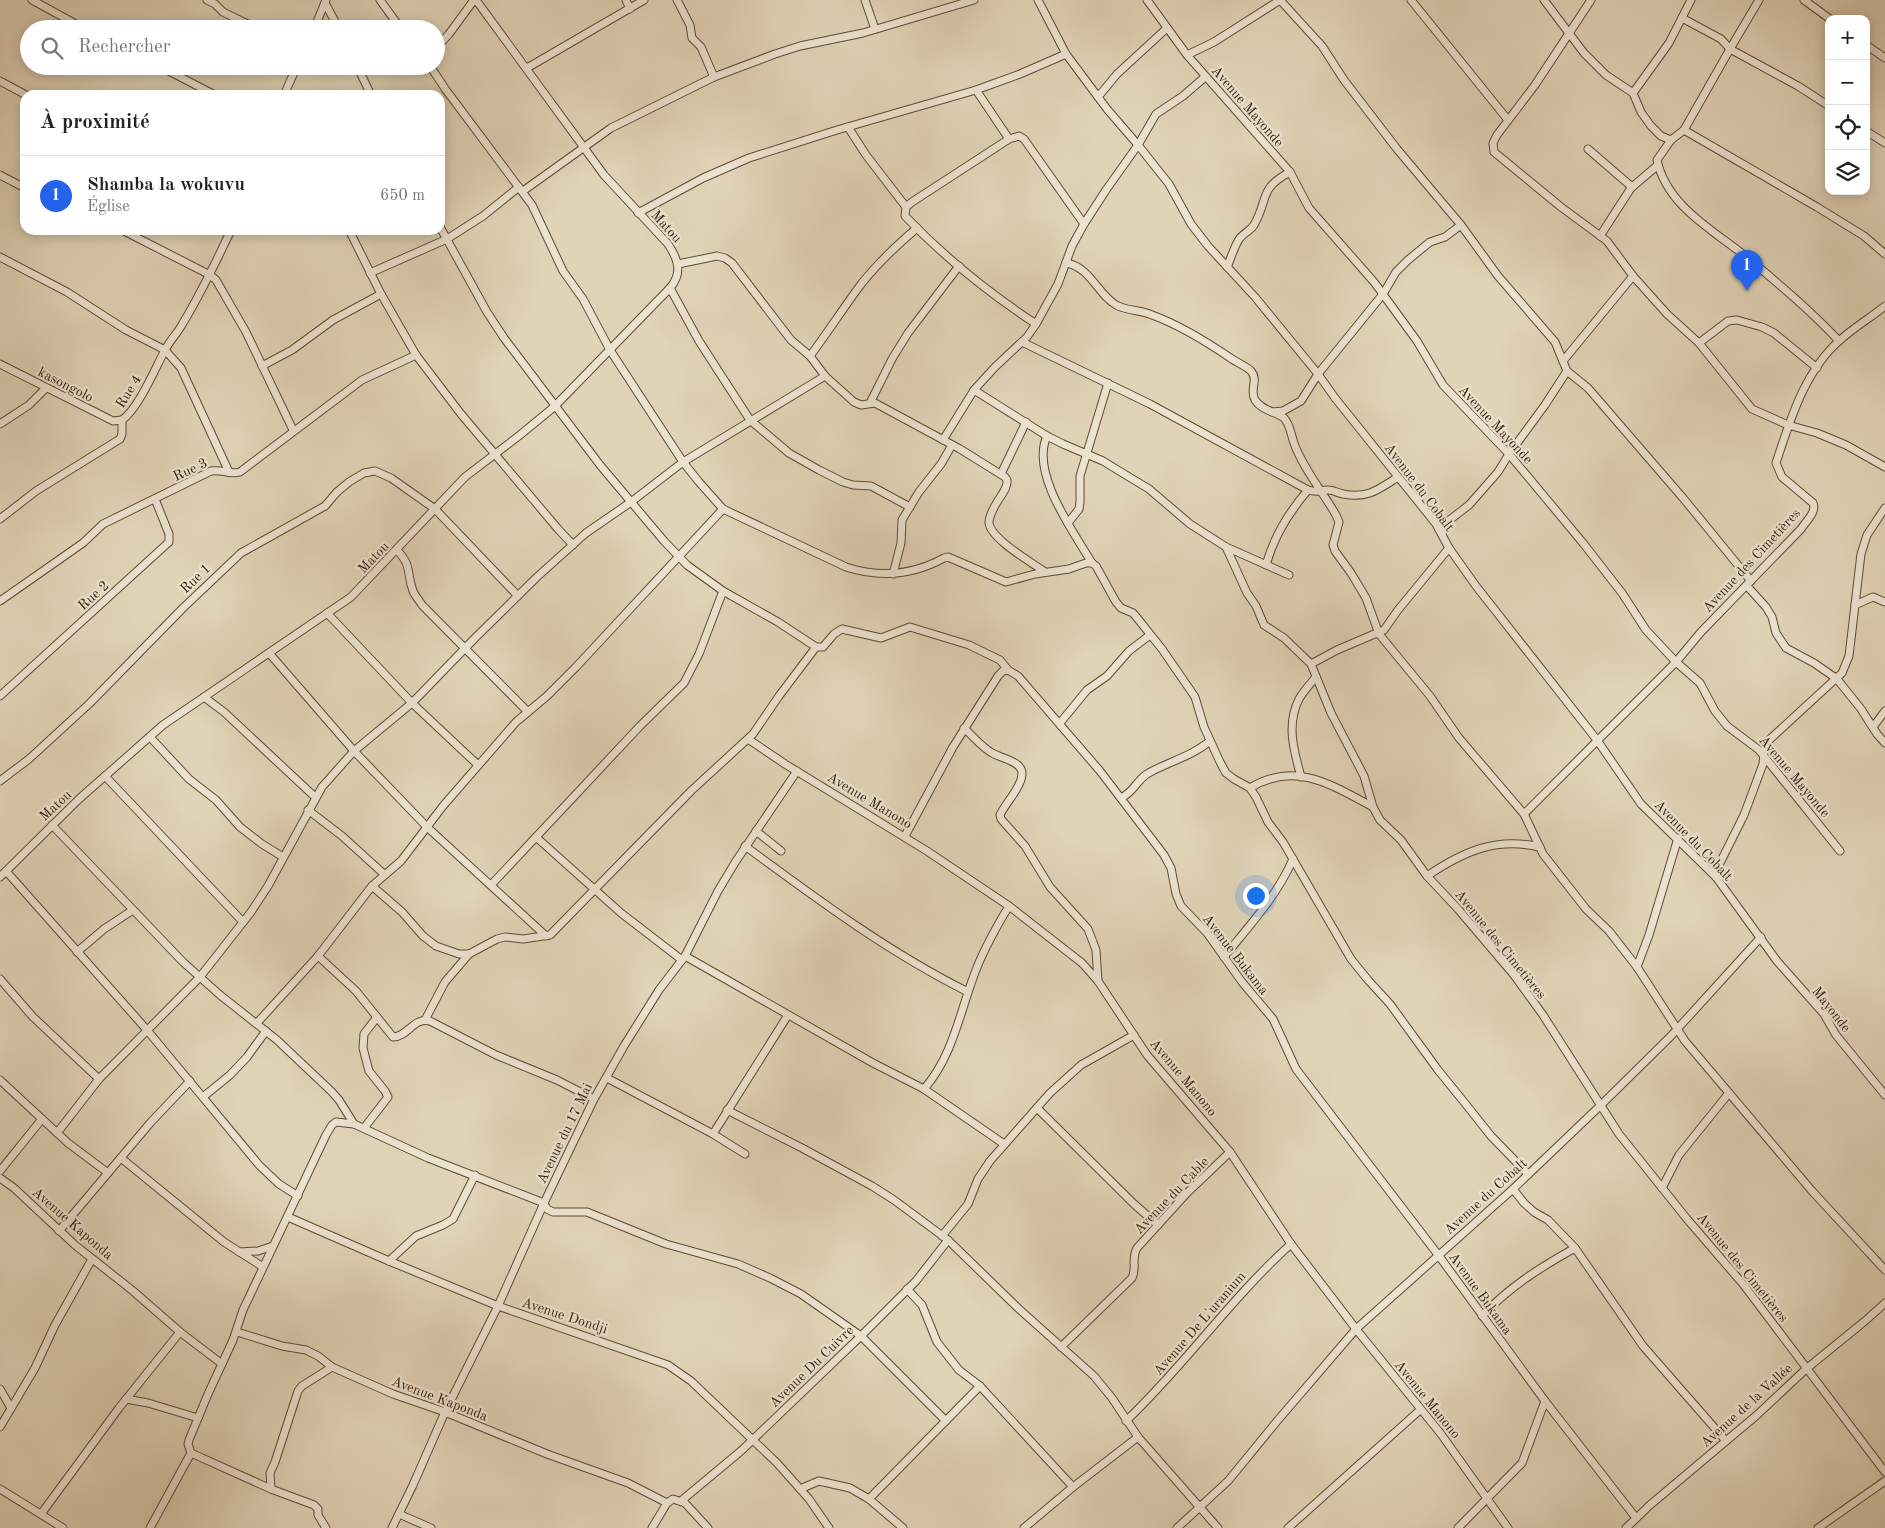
<!DOCTYPE html>
<html lang="fr">
<head>
<meta charset="utf-8">
<style>
  :root { --surface:#fff; --page:#f6f6f6; --text:#222; --muted:#767676; --line:#e0e0e0; --accent:#2563eb }
  body { margin:0; font-family:"Old Standard TT",serif; background:var(--page); color:var(--text) }
  .controls { position:absolute; right:15px; top:15px; display:grid; overflow:hidden; border-radius:10px; box-shadow:0 2px 12px #0003 }
  .controls button { width:45px; height:45px; display:grid; place-items:center; padding:0; border:0; border-bottom:1px solid var(--line); background:var(--surface); color:var(--text); font:25px sans-serif }
  .you { position:absolute; left:1255px; top:895px; width:18px; height:18px; margin:-12px; border:4px solid #fff; border-radius:50%; background:#1a73e8; box-shadow:0 0 0 8px #1a73e833 }
  .badge { display:grid; place-items:center; width:32px; height:32px; border-radius:50%; background:var(--accent); color:#fff; font-size:16px; font-weight:700 }
  .pin { position:absolute; translate:-50% -41px; filter:drop-shadow(0 1px 2px #0008) }
  .pin::after { content:''; position:absolute; top:26px; width:18px; height:15px; background:inherit; clip-path:polygon(0 0,100% 0,50% 100%) }
  .list { margin:0; padding:0; list-style:none }
  h2 { display:flex; justify-content:space-between; align-items:center; height:65px; margin:0; padding:0 20px; font-size:21px }
  h2 small { font-size:16px; font-weight:400; color:var(--muted) }
  .list li { display:grid; grid-template-columns:32px 1fr auto; gap:15px; align-items:center; box-sizing:border-box; height:80px; padding:0 20px; border-top:1px solid var(--line) }
  .list b { display:block; font-size:19px; white-space:nowrap }
  .list p { margin:0; font-size:16px; white-space:nowrap; color:var(--muted) }
  .list em { font-size:16px; font-style:normal; color:var(--muted) }
  .icon { flex:none; width:28px; height:28px; fill:none; stroke:currentColor; stroke-width:2; stroke-linecap:round; stroke-linejoin:round }
  .map { position:relative; flex:none; width:1885px; height:1528px; overflow:hidden }
  .search { position:absolute; background:var(--surface); box-shadow:0 2px 12px #0003; left:20px; top:20px; width:425px; height:55px; display:flex; align-items:center; gap:12px; box-sizing:border-box; padding:0 18px; border-radius:28px; color:var(--muted); font-size:19px }
  .panel { position:absolute; background:var(--surface); box-shadow:0 2px 12px #0003; left:20px; top:90px; width:425px; height:145px; border-radius:15px }
  .map>svg:first-child { display:block }
  .lines { fill:none; stroke-linecap:round; stroke-linejoin:round }
  .minor-casing { stroke:#5f4933; stroke-width:9 }
  .minor { stroke:#ece2d0; stroke-width:7 }
  .labels { text-anchor:middle; stroke-width:4.5; stroke-linejoin:round; paint-order:stroke }
  .street-label { font-size:14px; fill:#341b07; stroke:#ece2d0 }
</style>
</head>
<body>
<div class="map">
<svg width="1885" height="1528" viewBox="0 0 1885 1528">
  <rect width="100%" height="100%" fill="#e1d3b7"/>
  <filter id="stains"><feTurbulence type="fractalNoise" baseFrequency=".004" numOctaves="4"/><feColorMatrix values="0 0 0 0 .2 0 0 0 0 .09 0 0 0 0 .02 0 0 0 .5 -.17"/></filter>
  <radialGradient id="worn" r=".72"><stop offset=".6" stop-color="#630" stop-opacity="0"/><stop offset="1" stop-color="#630" stop-opacity=".3"/></radialGradient>
  <g class="lines">
    <defs>
      <g id="minor">
        <polyline points="32,0 85,29"/>
        <polyline points="207,0 215,4 223,12 258,29"/>
        <polyline points="380,0 401,29"/>
        <polyline points="626,0 630,9"/>
        <polyline points="677,0 690,25 692,38 701,47 714,77"/>
        <polyline points="865,0 875,29"/>
        <polyline points="1038,0 1066,54 1107,109 1138,145 1169,184 1191,224 1208,246 1255,297 1318,374 1335,398 1436,524 1449,548 1476,586 1597,740 1641,804 1716,877 1777,961 1824,1014 1836,1035 1885,1095"/>
        <polyline points="1147,0 1187,55 1290,172 1309,208 1374,282 1417,341 1443,385 1509,454 1583,543 1622,593 1646,630 1676,662 1700,683 1715,711 1727,726 1759,750 1840,851"/>
        <polyline points="1280,0 1322,46 1344,80 1397,149 1461,225 1498,276 1555,342 1567,371 1588,388 1683,498 1751,581"/>
        <polyline points="1411,0 1508,120"/>
        <polyline points="1544,0 1584,53 1606,75 1633,93 1641,112 1651,126 1661,136 1671,140 1684,130 1730,49 1798,86 1829,106"/>
        <polyline points="1591,0 1535,85 1497,135 1493,143 1494,152 1561,207 1607,241 1633,276 1667,314 1699,343 1752,409 1788,425 1817,433 1846,445 1885,467"/>
        <polyline points="1804,0 1830,19"/>
        <polyline points="325,3 339,29"/>
        <polyline points="1682,18 1721,39 1730,49 1759,0"/>
        <polyline points="314,29 326,0"/>
        <polyline points="1866,45 1885,58"/>
        <polyline points="436,48 449,34 474,0"/>
        <polyline points="1187,55 1214,42 1280,0"/>
        <polyline points="159,66 215,95"/>
        <polyline points="357,66 371,95"/>
        <path d="M430 66 446 90 532 205 563 271 583 299 610 350 683 462 699 482 723 509 846 567C880 578 913 575 944 558L948 557 1006 582 1035 574 1069 569 1086 563H1092L1096 566 1116 602 1121 608 1133 613 1138 619 1162 649 1195 697 1204 727 1220 762 1226 773 1234 779 1250 788 1256 797 1268 822 1283 842 1351 959 1368 980 1390 1004 1438 1070 1464 1102 1491 1136 1528 1174"/>
        <polyline points="527,68 644,0"/>
        <polyline points="0,81 26,95"/>
        <polyline points="976,90 1009,139"/>
        <polyline points="1633,93 1669,43 1691,0"/>
        <polyline points="284,95 297,66"/>
        <polyline points="1098,97 1117,74 1167,28"/>
        <polyline points="848,127 866,155 906,207"/>
        <polyline points="1684,130 1817,207 1864,236 1885,254"/>
        <polyline points="1866,131 1885,143"/>
        <path d="M1671 140 1657 160C1667 207 1715 231 1749 259 1780 285 1811 311 1839 341"/>
        <polyline points="1588,149 1632,187"/>
        <polyline points="0,175 25,188"/>
        <polyline points="523,191 611,128 714,77 775,54 800,46 863,33 974,0"/>
        <polyline points="638,213 703,178 749,158 837,130 976,90 1020,74 1066,54"/>
        <polyline points="440,227 487,312 504,338 600,465 664,541 687,565 723,591 778,622 816,647 823,647 834,634 842,629 881,638 910,627 969,645 1000,660 1008,670 1018,676 1100,771 1164,855 1171,868 1176,894 1181,906 1207,933 1242,982 1273,1019 1296,1069 1439,1256 1545,1401 1636,1518"/>
        <polyline points="122,230 210,275 216,280 246,332 293,430"/>
        <polyline points="349,230 381,294 416,355 461,414 558,529 573,545"/>
        <polyline points="1600,236 1631,188 1658,165"/>
        <polyline points="0,257 67,292 126,330 165,350 181,368 229,472"/>
        <path d="M1066 263C1091 267 1099 297 1118 306 1129 311 1141 310 1152 315 1180 325 1207 342 1232 359 1238 363 1246 366 1251 371 1259 380 1249 390 1255 400 1262 411 1275 411 1284 418 1290 424 1291 435 1294 443 1301 465 1324 494 1336 515L1339 522 1333 545 1335 551 1351 573 1366 598 1379 634 1430 696 1459 738 1524 814 1543 854 1586 909 1609 931 1637 967 1685 1041 1812 1191 1885 1270"/>
        <path d="M678 264 717 256 725 258 732 263 791 340 810 356 825 376 854 402 861 405 875 403 960 449 1005 477 1007 480C1008 489 1000 496 996 504 993 509 989 517 989 523 991 539 1031 562 1045 572"/>
        <path d="M1227 267C1231 259 1234 246 1240 238 1244 233 1250 231 1254 225 1269 199 1258 189 1290 172"/>
        <polyline points="370,273 447,239 483,216 519,187"/>
        <polyline points="670,288 699,341 750,420 789,453 819,470 843,482 853,485 871,486 910,507"/>
        <path d="M1036 324C989 293 944 257 905 216L906 207 912 202 1009 139 1019 136 1024 139 1084 224"/>
        <path d="M1022 342 1150 404 1308 490C1318 493 1319 490 1328 490 1333 490 1338 493 1343 494 1368 499 1379 489 1398 477"/>
        <polyline points="1699,343 1728,321 1737,320 1762,327 1774,333 1817,368"/>
        <path d="M810 356C828 332 844 307 862 283 878 263 897 245 917 228"/>
        <polyline points="1563,361 1633,276"/>
        <polyline points="0,364 113,421 122,420"/>
        <polyline points="262,366 292,350 333,320 381,294"/>
        <polyline points="974,390 1047,436 1063,444 1103,461 1116,469 1149,489 1190,524 1226,547 1289,575"/>
        <polyline points="870,403 892,359 908,333 959,266"/>
        <polyline points="1272,412 1283,411 1301,401 1318,374 1383,294 1396,272 1408,260 1430,242 1445,237 1461,225"/>
        <polyline points="0,424 29,405 46,388"/>
        <path d="M1047 436C1030 473 1073 531 1092 563"/>
        <polyline points="943,440 974,390 995,367 1027,337 1036,324 1058,284 1072,246 1084,224 1106,190 1138,145 1156,114 1183,96 1205,77"/>
        <polyline points="1001,474 1026,422"/>
        <path d="M0 519 36 491 120 439 122 434V420C138 409 155 369 164 352 169 341 178 333 183 323 201 293 216 262 231 230"/>
        <polyline points="1068,523 1079,509 1080,502 1080,476 1108,383"/>
        <polyline points="1442,534 1447,522 1469,505 1498,472 1509,454 1545,405 1567,371"/>
        <polyline points="1226,547 1247,593 1256,606 1264,625 1284,638 1311,664 1331,713 1364,776 1373,807 1380,820 1401,840 1427,876 1458,909 1514,975 1543,1015 1619,1134 1687,1219 1743,1284 1885,1472"/>
        <path d="M397 550C413 567 406 573 413 591 415 596 419 600 422 605L528 712"/>
        <path d="M1266 565C1274 536 1289 512 1308 490"/>
        <polyline points="893,574 901,543 902,520 919,492 941,464 952,445"/>
        <polyline points="1747,586 1766,607 1772,617 1776,633 1786,648 1814,663 1837,679 1861,709 1877,734 1885,743"/>
        <path d="M0 601 83 543 103 524 211 471C222 469 230 475 240 472L362 380 416 355"/>
        <polyline points="1855,605 1873,597 1885,602"/>
        <polyline points="327,613 412,703 478,765"/>
        <polyline points="269,653 354,751 427,827 546,936"/>
        <polyline points="1311,664 1337,650 1384,630 1398,610 1449,548"/>
        <polyline points="0,696 169,542 169,534 155,499"/>
        <polyline points="204,697 224,712 315,797"/>
        <polyline points="1060,723 1087,690 1107,676 1129,651 1150,635"/>
        <polyline points="1873,727 1885,711"/>
        <path d="M964 728C974 737 983 749 994 754 1002 758 1022 762 1022 773 1022 787 1006 802 1000 815L1001 819 1025 846 1050 887 1088 929 1096 950 1098 981"/>
        <polyline points="150,737 189,779 216,800 240,827 262,844 283,857"/>
        <polyline points="748,739 785,764 927,851 1009,906 1082,963 1098,981 1147,1055 1230,1152 1291,1244 1356,1329 1441,1434 1508,1528"/>
        <polyline points="105,776 243,922"/>
        <path d="M1301 777C1294 751 1286 725 1299 699 1303 692 1310 684 1316 677"/>
        <polyline points="0,781 29,759 89,704 183,608 241,553 325,506 337,492 349,482 364,473 375,471 391,478 435,509 518,596"/>
        <path d="M1250 788C1296 760 1333 786 1373 807"/>
        <path d="M1121 798C1135 791 1136 781 1147 774 1167 762 1191 757 1210 741"/>
        <polyline points="308,810 342,836 385,875"/>
        <path d="M1524 814 1676 662 1701 632 1801 529C1806 521 1817 512 1813 503L1782 477 1776 463C1790 421 1804 372 1839 341 1853 328 1870 318 1885 306"/>
        <polyline points="52,825 183,962 220,995 277,1040 332,1092 339,1100 354,1124"/>
        <polyline points="756,831 781,851"/>
        <polyline points="905,836 953,747 998,676 1003,671 1008,670"/>
        <polyline points="536,837 621,913 682,960"/>
        <path d="M745 846C817 899 888 952 968 992"/>
        <polyline points="6,871 147,1030 259,1165 279,1184 298,1196"/>
        <path d="M1427 876C1464 851 1496 837 1540 847"/>
        <path d="M0 877 79 799 163 725 351 597 465 477 520 435 554 407 670 288C683 273 678 259 668 244L604 175 476 0"/>
        <polyline points="1716,877 1719,865 1744,815 1763,764 1764,752 1768,741 1842,673 1849,656 1861,554 1867,535 1885,508"/>
        <polyline points="491,885 640,726 684,683 699,654 723,591"/>
        <polyline points="372,886 402,912 423,936 436,946 459,954 469,954 497,939 505,937 523,939 550,935 691,791 753,734 779,696 816,647"/>
        <polyline points="77,952 104,929 133,910"/>
        <path d="M318 956 356 991 393 1037C408 1037 413 1017 430 1021L496 1055 557 1080 594 1099"/>
        <polyline points="685,956 873,1063 924,1089 1004,1144"/>
        <path d="M1224 957C1249 926 1277 896 1293 859"/>
        <polyline points="1637,967 1649,935 1678,838"/>
        <polyline points="0,979 33,1017 99,1079"/>
        <polyline points="425,1020 445,982 469,954"/>
        <polyline points="257,1023 318,956 372,886 401,861 443,806 516,722 547,696 576,667 723,509"/>
        <polyline points="607,1078 713,1134 745,1154"/>
        <polyline points="0,1080 68,1143 108,1173"/>
        <path d="M924 1089C952 1057 959 1016 973 978 982 952 995 929 1009 906"/>
        <polyline points="203,1097 230,1075 247,1057 266,1031"/>
        <polyline points="1037,1108 1134,1204 1158,1225"/>
        <polyline points="727,1110 802,1148 872,1186 894,1200 948,1240 1019,1309 1094,1376 1112,1398 1138,1437 1218,1528"/>
        <polyline points="364,1128 388,1097 385,1091 369,1071 363,1048 364,1034 377,1017"/>
        <polyline points="57,1133 99,1079 200,977 251,912 268,886 322,787 354,751 412,703 475,638 537,577 586,533 631,502 683,462 825,376"/>
        <polyline points="713,1134 788,1015"/>
        <polyline points="121,1158 224,1242 263,1267"/>
        <polyline points="0,1171 42,1119"/>
        <polyline points="0,1178 14,1188 75,1245 133,1291 180,1332 222,1364"/>
        <polyline points="1662,1188 1679,1155 1729,1093"/>
        <polyline points="1513,1189 1524,1203 1534,1212 1548,1220 1575,1248 1643,1346 1726,1441"/>
        <polyline points="288,1217 389,1261 498,1306 668,1365 691,1381 777,1463 809,1499 829,1528"/>
        <polyline points="59,1231 151,1122 190,1081"/>
        <polyline points="942,1236 968,1204 978,1179 990,1161 1050,1093 1081,1065 1134,1035"/>
        <polyline points="239,1252 258,1251 273,1246"/>
        <polyline points="389,1261 416,1236 443,1225 453,1219 475,1175"/>
        <polyline points="907,1289 922,1305 937,1342 959,1370 980,1386 1073,1487"/>
        <path d="M1482 1316C1509 1287 1541 1267 1575 1248"/>
        <polyline points="237,1332 282,1346 306,1350 318,1356 332,1367 393,1394 445,1412 547,1454 628,1483 667,1503"/>
        <path d="M1061 1347 1132 1278C1137 1268 1131 1258 1137 1248L1187 1193 1230 1152"/>
        <polyline points="0,1389 11,1408"/>
        <polyline points="126,1399 148,1403 198,1418"/>
        <path d="M1126 1421C1185 1365 1231 1298 1291 1244"/>
        <polyline points="0,1427 35,1368 55,1325 92,1259"/>
        <polyline points="191,1453 271,1489 314,1505 318,1509 318,1515 326,1528"/>
        <polyline points="0,1489 63,1528"/>
        <polyline points="271,1489 270,1473 275,1462 298,1391 302,1386 332,1367"/>
        <polyline points="800,1489 819,1481 850,1488 869,1499 903,1528"/>
        <polyline points="869,1499 980,1386"/>
        <polyline points="681,1501 741,1451 861,1336 916,1281 948,1240"/>
        <polyline points="41,1514 119,1408 180,1332"/>
        <polyline points="399,1514 431,1528"/>
        <polyline points="150,1528 191,1453 188,1444 189,1440 208,1394 233,1340 243,1310 326,1135 332,1125 336,1122 354,1124 428,1158 544,1203 547,1209 553,1212 587,1212 666,1244 738,1264 770,1278 801,1294 861,1336 946,1421"/>
        <polyline points="392,1528 413,1485 445,1412 498,1306 544,1203 594,1099 624,1046 659,990 685,956 718,891 736,861 797,771"/>
        <polyline points="652,1528 667,1503 673,1499 685,1503 708,1528"/>
        <polyline points="1024,1528 1073,1487 1138,1437"/>
        <polyline points="1177,1528 1228,1481 1278,1420 1356,1329 1513,1189 1601,1105 1670,1037 1761,937"/>
        <polyline points="1288,1528 1420,1410"/>
        <polyline points="1458,1528 1522,1463 1545,1401"/>
        <polyline points="1626,1528 1650,1505 1757,1415 1806,1369 1865,1321 1885,1303"/>
        <polyline points="1818,1528 1885,1481"/>
      </g>
    </defs>
    <use href="#minor" class="minor-casing"/>
    <use href="#minor" class="minor"/>
  </g>
  <g class="labels">
    <g class="street-label">
      <text transform="translate(1248 106) rotate(49)" y="5">Avenue Mayonde</text>
      <text transform="translate(667 226) rotate(48)" y="5">Matou</text>
      <text transform="translate(66 384) rotate(27)" y="5">kasongolo</text>
      <text transform="translate(128 391) rotate(-58)" y="5">Rue 4</text>
      <text transform="translate(1496 424) rotate(47)" y="5">Avenue Mayonde</text>
      <text transform="translate(190 469) rotate(-25)" y="5">Rue 3</text>
      <text transform="translate(1420 487) rotate(53)" y="5">Avenue du Cobalt</text>
      <text transform="translate(373 557) rotate(-46)" y="5">Matou</text>
      <text transform="translate(1751 560) rotate(-47)" y="5">Avenue des Cimetières</text>
      <text transform="translate(195 578) rotate(-44)" y="5">Rue 1</text>
      <text transform="translate(93 595) rotate(-42)" y="5">Rue 2</text>
      <text transform="translate(1795 776) rotate(50)" y="5">Avenue Mayonde</text>
      <text transform="translate(870 800) rotate(31)" y="5">Avenue Manono</text>
      <text transform="translate(55 805) rotate(-43)" y="5">Matou</text>
      <text transform="translate(1694 840) rotate(46)" y="5">Avenue du Cobalt</text>
      <text transform="translate(1501 944) rotate(51)" y="5">Avenue des Cimetières</text>
      <text transform="translate(1236 954) rotate(52)" y="5">Avenue Bukama</text>
      <text transform="translate(1832 1009) rotate(52)" y="5">Mayonde</text>
      <text transform="translate(1184 1077) rotate(50)" y="5">Avenue Manono</text>
      <text transform="translate(564 1133) rotate(-64)" y="5">Avenue du 17 Mai</text>
      <text transform="translate(1171 1195) rotate(-46)" y="5">Avenue du Cable</text>
      <text transform="translate(1485 1196) rotate(-42)" y="5">Avenue du Cobalt</text>
      <text transform="translate(73 1223) rotate(41)" y="5">Avenue Kaponda</text>
      <text transform="translate(1743 1267) rotate(51)" y="5">Avenue des Cimetières</text>
      <text transform="translate(1481 1293) rotate(54)" y="5">Avenue Bukama</text>
      <text transform="translate(565 1315) rotate(18)" y="5">Avenue Dondji</text>
      <text transform="translate(1199 1323) rotate(-49)" y="5">Avenue De L'uranium</text>
      <text transform="translate(811 1366) rotate(-44)" y="5">Avenue Du Cuivre</text>
      <text transform="translate(440 1398) rotate(21)" y="5">Avenue Kaponda</text>
      <text transform="translate(1428 1399) rotate(51)" y="5">Avenue Manono</text>
      <text transform="translate(1746 1405) rotate(-42)" y="5">Avenue de la Vallée</text>
    </g>
  </g>
  <rect width="100%" height="100%" filter="url(#stains)"/>
  <rect width="100%" height="100%" fill="url(#worn)"/>
</svg>
<div class="controls">
<button>+</button>
<button>−</button>
<button><svg class="icon" aria-label="locate" viewBox="0 0 24 24"><circle cx="12" cy="12" r="6"/><path d="M12 2v4M12 18v4M2 12h4M18 12h4"/></svg></button>
<button><svg class="icon" aria-label="layers" viewBox="0 0 24 24"><path d="M12 4l9 5-9 5-9-5zM3 14l9 5 9-5"/></svg></button>
</div>
<div class="you"></div>
<div class="pin badge" style="left:1747px;top:291px">1</div>
<div class="search"><svg class="icon" aria-label="search" viewBox="0 0 24 24"><circle cx="10" cy="10" r="6"/><path d="M15 15l6 6"/></svg>Rechercher</div>
<section class="panel">
<h2>À proximité<small></small></h2>
<ul class="list">
<li><span class="badge">1</span><div><b>Shamba la wokuvu</b><p>Église</p></div><em>650 m</em></li>
</ul>
</section>
</div>
</body>
</html>
